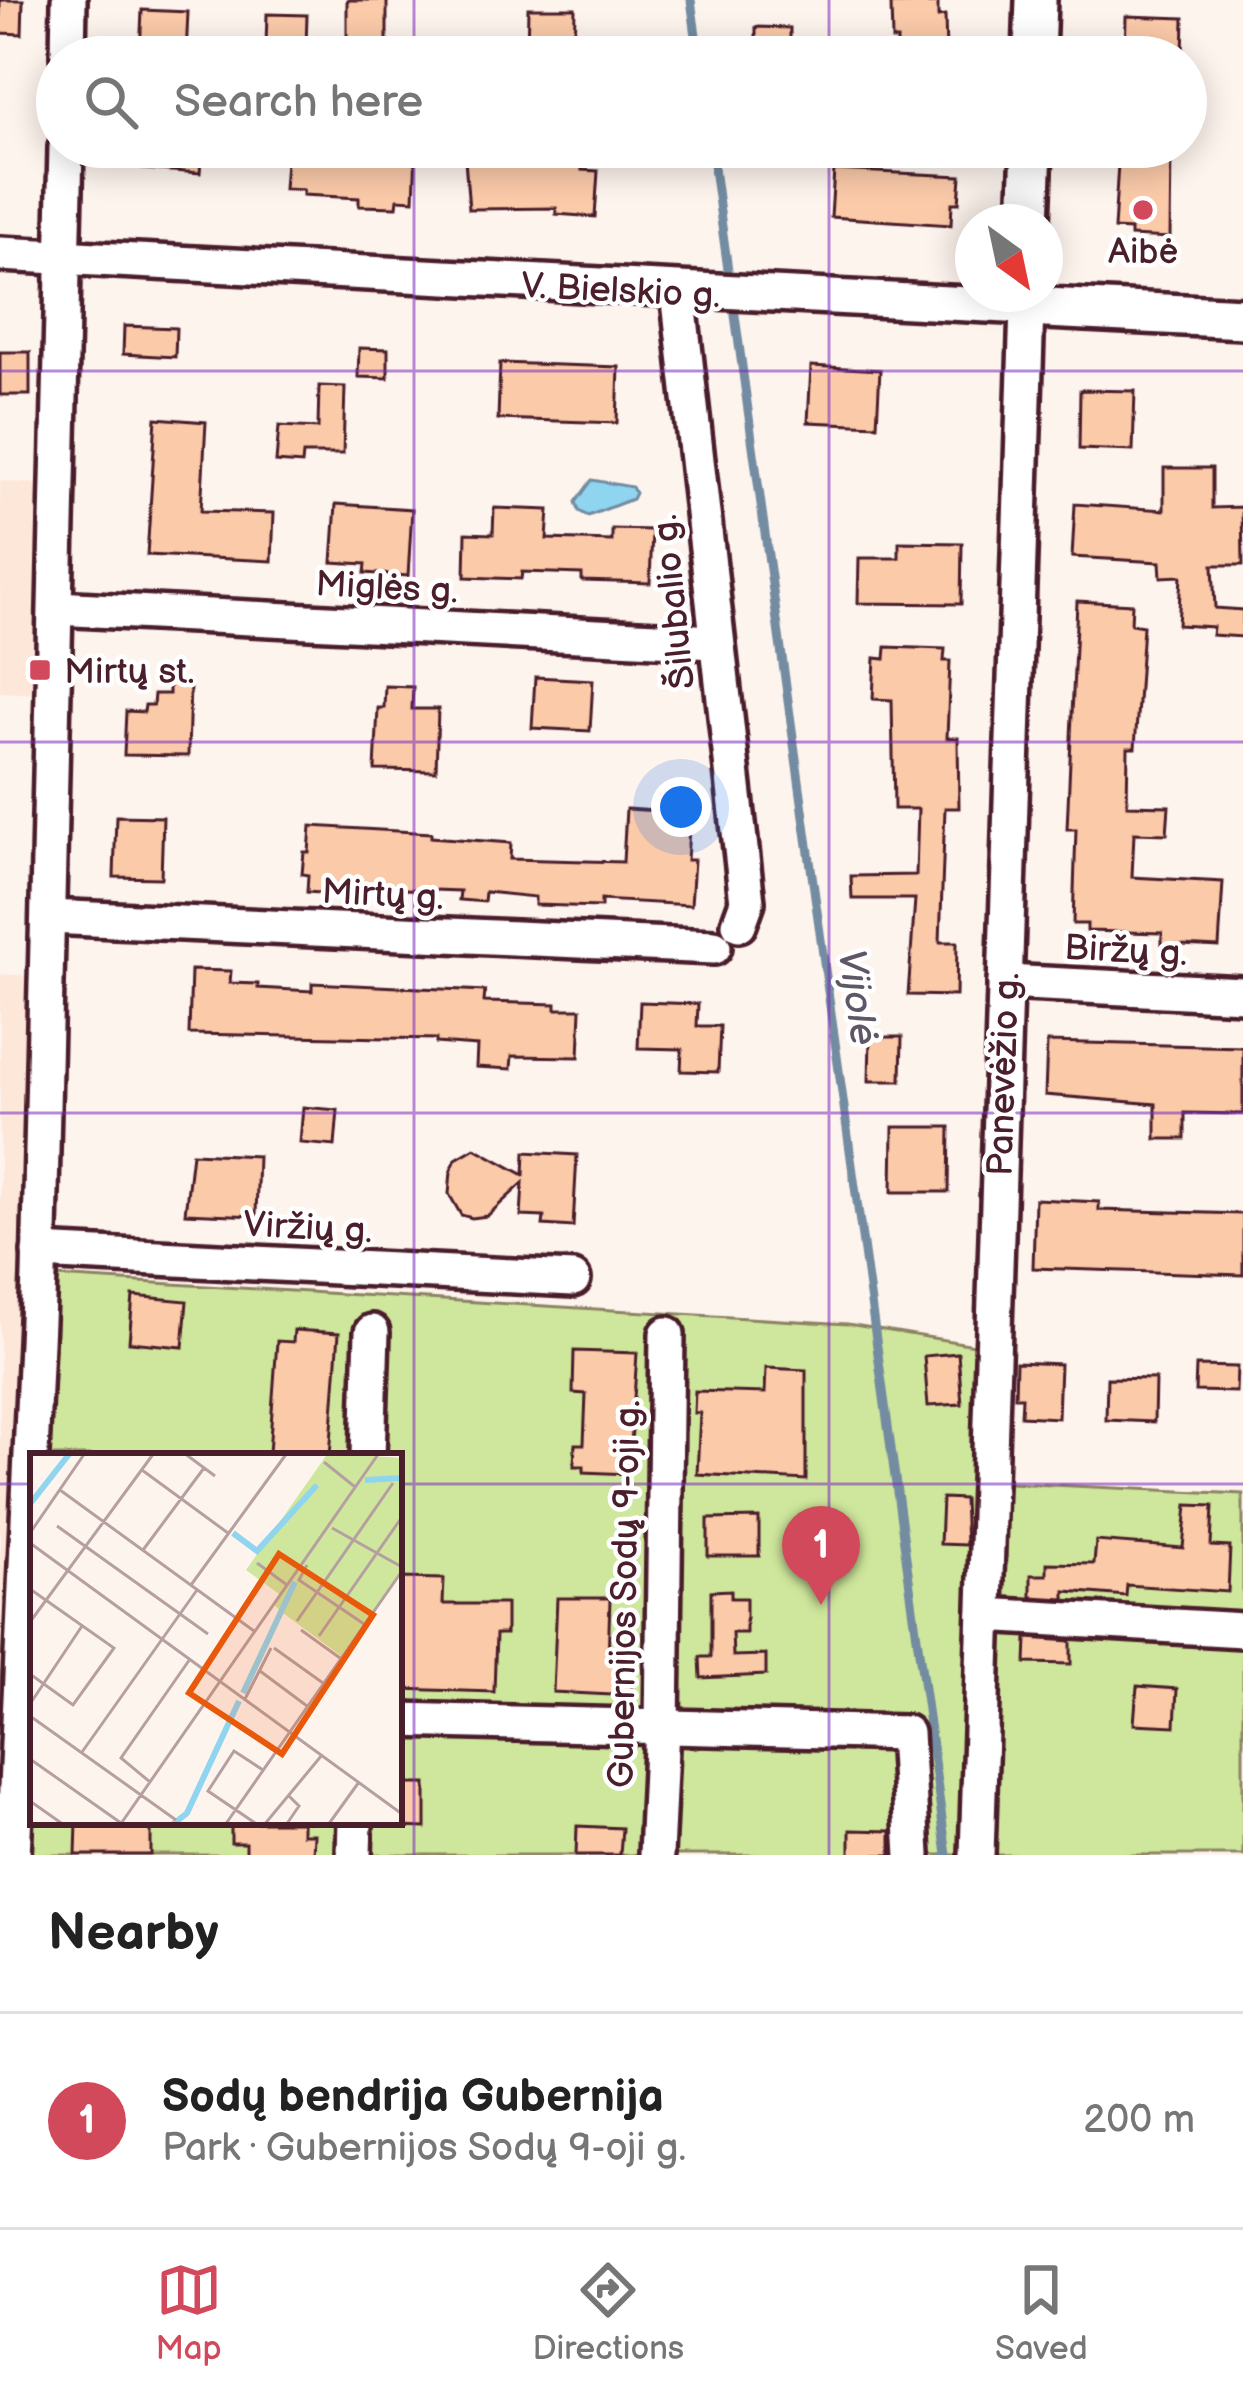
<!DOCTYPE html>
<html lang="en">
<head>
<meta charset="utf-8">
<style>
  :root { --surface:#fff; --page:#f6f6f6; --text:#222; --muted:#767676; --line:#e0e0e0; --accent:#d1495b }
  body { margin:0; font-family:"Balsamiq Sans",sans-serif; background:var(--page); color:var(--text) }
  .compass { position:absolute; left:955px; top:204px; width:108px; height:108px; border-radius:50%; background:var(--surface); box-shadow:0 6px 30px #0003; rotate:147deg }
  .you { position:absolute; left:681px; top:807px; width:42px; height:42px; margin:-30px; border:9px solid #fff; border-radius:50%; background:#1a73e8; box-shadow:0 0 0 18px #1a73e833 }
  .badge { display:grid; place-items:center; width:78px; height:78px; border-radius:50%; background:var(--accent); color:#fff; font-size:39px; font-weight:700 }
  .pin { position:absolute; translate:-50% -99px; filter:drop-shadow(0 3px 6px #0008) }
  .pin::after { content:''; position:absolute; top:63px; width:42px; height:36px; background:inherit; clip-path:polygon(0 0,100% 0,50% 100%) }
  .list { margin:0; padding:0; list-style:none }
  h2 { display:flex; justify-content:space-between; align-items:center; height:156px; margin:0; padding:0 48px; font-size:51px }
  h2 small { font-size:39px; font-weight:400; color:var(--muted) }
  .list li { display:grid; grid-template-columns:78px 1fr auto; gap:36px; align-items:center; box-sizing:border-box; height:216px; padding:0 48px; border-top:3px solid var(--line) }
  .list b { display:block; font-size:45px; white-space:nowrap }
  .list p { margin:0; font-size:39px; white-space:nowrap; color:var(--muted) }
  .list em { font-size:39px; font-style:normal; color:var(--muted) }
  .icon { flex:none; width:66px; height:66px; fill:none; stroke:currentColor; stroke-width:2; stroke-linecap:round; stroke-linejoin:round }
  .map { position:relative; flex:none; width:1243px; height:1855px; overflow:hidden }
  .search { position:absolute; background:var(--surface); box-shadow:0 6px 30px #0003; left:36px; right:36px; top:36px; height:132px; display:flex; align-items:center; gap:30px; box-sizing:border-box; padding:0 42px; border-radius:66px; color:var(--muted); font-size:45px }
  .sheet { height:372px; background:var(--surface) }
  nav { display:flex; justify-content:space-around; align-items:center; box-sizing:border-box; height:168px; border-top:3px solid var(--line); background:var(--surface); font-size:33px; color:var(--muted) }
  nav a { display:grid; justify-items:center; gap:6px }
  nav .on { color:var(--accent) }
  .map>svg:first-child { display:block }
  .built { fill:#fde7d9 }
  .green { fill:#cfe79c; stroke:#8c8364; stroke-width:3; fill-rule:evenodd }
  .water { fill:#8fd5f0; stroke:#738ca1; stroke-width:3 }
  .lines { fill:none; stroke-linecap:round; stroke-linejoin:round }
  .stream { stroke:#738ca1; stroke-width:9 }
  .building { fill:#facaa9; stroke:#4a1f2b; stroke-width:3 }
  .minor-casing { stroke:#4a1f2b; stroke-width:42 }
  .tertiary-casing { stroke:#4a1f2b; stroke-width:48 }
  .minor { stroke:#fff; stroke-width:33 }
  .tertiary { stroke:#fff; stroke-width:39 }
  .grid { fill:none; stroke:#7b2cbf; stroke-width:3; stroke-opacity:0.55 }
  .poi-dot { fill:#d1495b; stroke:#fff; stroke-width:4.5 }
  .labels { text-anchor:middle; stroke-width:9; stroke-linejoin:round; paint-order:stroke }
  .poi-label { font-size:36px; fill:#4a1f2b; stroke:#fff }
  .street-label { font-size:36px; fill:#4a1f2b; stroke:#fff }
  .water-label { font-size:39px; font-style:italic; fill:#5f5666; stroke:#fff }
  .inset-river { fill:none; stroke:#8fd5f0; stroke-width:6 }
  .inset-road { fill:none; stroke:#b69fa0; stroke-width:3 }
  .view { fill:#e8590c; fill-opacity:0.15; stroke:#e8590c; stroke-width:6 }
  .inset-edge { fill:none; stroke:#4a1f2b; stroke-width:6 }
</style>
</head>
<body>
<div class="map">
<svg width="1243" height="1855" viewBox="0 0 1243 1855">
  <rect width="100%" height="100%" fill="#fef4ee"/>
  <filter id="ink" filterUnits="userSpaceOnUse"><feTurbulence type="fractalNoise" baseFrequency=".00833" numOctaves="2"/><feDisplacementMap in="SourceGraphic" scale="24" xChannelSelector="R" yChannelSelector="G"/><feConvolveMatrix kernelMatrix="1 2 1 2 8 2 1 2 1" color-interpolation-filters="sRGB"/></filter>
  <g filter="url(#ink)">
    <g class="built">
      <polygon points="0,481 59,486 54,695 0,692"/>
      <polygon points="0,974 48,977 0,1855"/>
    </g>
    <path class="green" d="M39 1276 848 1324 993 1348 989 1482 1243 1494V1855H13ZM33 1456H399V1822H33Z"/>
    <polygon class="water" points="592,480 632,487 635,493 632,499 588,516 579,511 576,502"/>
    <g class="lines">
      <g class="stream">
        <polyline points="691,0 699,57"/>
        <polyline points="711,147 730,284"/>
        <polyline points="733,301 947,1855"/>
      </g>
    </g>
    <g class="building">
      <polygon points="0,0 23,0 22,34 0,33"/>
      <rect x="347" y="0" width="40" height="42"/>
      <polygon points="938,3 938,17 945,16 946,53 897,57 897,40 892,40 891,4"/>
      <polygon points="528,8 575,8 574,52 527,51"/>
      <polygon points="142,10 188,12 186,56 140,54"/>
      <polygon points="267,14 307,15 306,46 266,45"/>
      <polygon points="1126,16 1184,18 1183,57 1125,57"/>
      <polygon points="756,27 790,28 790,57 756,57"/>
      <polygon points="144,147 202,147 200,173 143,169"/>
      <polygon points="287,147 395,147 416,151 414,200 398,199 397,207 359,206 359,198 303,195 303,190 284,189"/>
      <polygon points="464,147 490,147 490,159 560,159 560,148 584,149 582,170 598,171 595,217 556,214 556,208 469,209"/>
      <polygon points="1119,147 1171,147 1170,238 1130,236 1130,230 1114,229"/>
      <polygon points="834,170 961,176 959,203 952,203 951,225 831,217"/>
      <polygon points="124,326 176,328 175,357 123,354"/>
      <polygon points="359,348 388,349 388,378 358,377"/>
      <rect x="0" y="352" width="30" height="43"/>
      <polygon points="500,363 619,367 617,423 498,419"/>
      <polygon points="811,366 880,370 877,425 808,422"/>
      <polygon points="319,386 345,387 343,454 303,454 302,464 276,462 279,426 318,428"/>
      <polygon points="1080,390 1135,391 1133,451 1079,449"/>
      <polygon points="156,418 206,422 201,511 274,513 272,561 147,555"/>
      <polygon points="1164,468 1212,468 1212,508 1242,507 1243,565 1213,565 1215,608 1243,610 1243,637 1212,635 1213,627 1178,625 1181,576 1161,577 1160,562 1072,557 1075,504 1164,510"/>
      <polygon points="336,504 412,509 408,576 365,573 366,564 332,562"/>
      <polygon points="494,508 549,510 547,539 612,541 612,529 652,530 650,583 582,581 582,574 522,572 521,579 465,577 466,533 493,534"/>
      <polygon points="899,542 962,543 961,604 858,603 859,558 899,558"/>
      <polygon points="1077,601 1132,604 1131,624 1143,626 1135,748 1128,748 1127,805 1169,806 1167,834 1134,833 1132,877 1223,882 1219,947 1162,944 1162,933 1087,931 1087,924 1073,924 1076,829 1067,829"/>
      <polygon points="886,647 945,649 944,661 950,661 947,738 958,738 959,808 945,808 940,942 957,942 956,996 908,995 915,899 852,899 851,876 916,875 918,809 894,809 892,700 873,699 875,658 885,659"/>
      <polygon points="535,677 593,680 590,731 532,728"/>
      <polygon points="169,682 190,683 188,756 124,755 126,711 144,712 145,705 153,705 154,694 169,694"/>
      <polygon points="385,686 413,687 412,709 438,709 436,771 375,770 378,708 384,708"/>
      <polygon points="626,809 690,813 687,860 694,860 691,905 601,900 601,907 535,905 535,897 485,892 484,902 459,900 460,891 347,887 347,895 307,892 308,875 302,874 304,852 309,852 311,826 431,833 431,837 511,843 510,859 623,862"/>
      <polygon points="116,816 163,817 161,878 114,877"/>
      <polygon points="191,970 231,971 230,983 258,984 258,988 312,991 312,983 485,991 484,1002 556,1004 556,1009 581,1009 579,1057 512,1056 511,1069 476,1067 477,1046 436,1043 436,1039 189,1034"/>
      <polygon points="640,1002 698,1004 697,1026 720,1026 718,1072 681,1071 682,1049 638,1048"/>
      <polygon points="870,1037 902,1037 901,1081 869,1081"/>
      <polygon points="1047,1042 1243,1047 1243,1114 1185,1113 1185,1139 1156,1139 1156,1104 1045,1095"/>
      <polygon points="303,1107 338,1110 335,1146 300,1143"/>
      <polygon points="893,1127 950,1127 949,1192 892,1192"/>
      <polygon points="475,1148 524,1175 525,1152 577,1155 573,1227 543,1225 544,1217 521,1216 523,1183 487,1216 472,1218 461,1215 449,1194 451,1171 456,1159"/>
      <polygon points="192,1153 258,1156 256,1216 185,1213"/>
      <polygon points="1035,1199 1099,1202 1099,1210 1243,1214 1243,1275 1033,1268"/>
      <polygon points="133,1296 187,1301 183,1347 129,1342"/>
      <polygon points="294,1330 339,1333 330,1456 269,1453 277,1341 293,1342"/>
      <polygon points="574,1351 637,1353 629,1474 584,1472 584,1466 574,1466 575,1444 584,1444 586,1394 573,1393"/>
      <polygon points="958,1353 962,1404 928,1406 924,1356"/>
      <polygon points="1016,1362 1060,1364 1058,1418 1021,1416 1022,1397 1015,1397"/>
      <polygon points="1196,1366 1237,1367 1236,1392 1195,1391"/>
      <polygon points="766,1368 806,1370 806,1480 697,1474 700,1413 694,1413 695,1391 765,1393"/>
      <polygon points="1107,1378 1155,1379 1154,1422 1106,1420"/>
      <polygon points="942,1498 964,1499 966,1545 940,1544"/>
      <polygon points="1187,1505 1213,1506 1211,1546 1230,1547 1228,1592 1127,1585 1126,1596 1065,1591 1065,1599 1031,1597 1031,1575 1047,1575 1047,1563 1094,1564 1096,1541 1183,1548"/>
      <polygon points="759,1518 759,1556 708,1556 708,1519"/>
      <polygon points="801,1542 823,1543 822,1571 799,1569"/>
      <polygon points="399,1578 444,1579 443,1604 506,1604 506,1634 496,1634 494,1692 399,1689"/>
      <polygon points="731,1590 731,1598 746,1598 746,1633 732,1633 733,1656 766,1655 766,1675 701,1678 700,1657 711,1657 711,1591"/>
      <polygon points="557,1598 610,1598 608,1661 633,1663 631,1696 553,1692"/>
      <polygon points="1027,1638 1071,1641 1071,1664 1026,1663"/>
      <polygon points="1137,1686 1177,1689 1175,1726 1134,1724"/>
      <polygon points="399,1784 426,1784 426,1828 399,1827"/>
      <polygon points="77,1822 151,1822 151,1855 76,1855"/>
      <polygon points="231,1822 302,1822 302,1834 314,1834 313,1855 246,1855 246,1843 231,1843"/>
      <polygon points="577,1826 622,1828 620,1855 576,1855"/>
      <polygon points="850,1830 891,1831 891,1855 850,1855"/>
    </g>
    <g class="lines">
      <defs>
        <g id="minor">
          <polyline points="68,57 69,0"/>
          <polyline points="0,254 1027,307 977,1855"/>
          <polyline points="678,292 747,902 739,924"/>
          <polyline points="56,608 715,642"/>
          <polyline points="49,917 714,947"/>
          <polyline points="1005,982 1243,994"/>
          <polyline points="39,1252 573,1279"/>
          <polyline points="368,1456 372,1332"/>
          <polyline points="985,1615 1243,1630"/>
          <polyline points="399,1720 906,1733 913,1855"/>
          <polyline points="13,1855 39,1276 66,147"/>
          <polyline points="354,1855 355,1822"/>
          <polyline points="656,1855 662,1727 667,1334"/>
        </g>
        <g id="tertiary">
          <polyline points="1034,57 1036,0"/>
          <polyline points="1029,222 1032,147"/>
          <polyline points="1027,294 1027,307 1243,318"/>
        </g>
      </defs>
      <use href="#minor" class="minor-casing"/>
      <use href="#tertiary" class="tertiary-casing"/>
      <use href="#minor" class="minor"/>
      <use href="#tertiary" class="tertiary"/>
    </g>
  </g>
  <path class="grid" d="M414 0V57M829 0V57M414 147V1855M829 147V1855M0 371H1243M0 742H1243M0 1113H1243M0 1484H33M399 1484H1243"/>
  <g class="poi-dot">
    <circle cx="1143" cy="210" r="12"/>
    <rect x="28" y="658" width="24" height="24" rx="6"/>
  </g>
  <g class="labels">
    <g class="poi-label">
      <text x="1143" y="263">Aibė</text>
      <text x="64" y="683" text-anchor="start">Mirtų st.</text>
    </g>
    <g class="street-label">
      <text transform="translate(621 289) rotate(3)" y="13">V. Bielskio g.</text>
      <text transform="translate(387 586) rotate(3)" y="13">Miglės g.</text>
      <text transform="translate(672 602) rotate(-96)" y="13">Šilubalio g.</text>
      <text transform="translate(383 893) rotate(3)" y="13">Mirtų g.</text>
      <text transform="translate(1126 949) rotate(3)" y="13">Biržų g.</text>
      <text transform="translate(1002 1074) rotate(-88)" y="13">Panevėžio g.</text>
      <text transform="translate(308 1226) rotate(3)" y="13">Viržių g.</text>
      <text transform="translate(623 1594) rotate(-89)" y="13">Gubernijos Sodų 9-oji g.</text>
    </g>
    <g class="water-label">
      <text transform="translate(859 997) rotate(82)" y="14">Vijolė</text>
    </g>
  </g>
  <g transform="translate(30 1453)">
    <rect width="372" height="372" fill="#fef4ee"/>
    <path d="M298 0 372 5V118L311 203 253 160 243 151 249 141 216 117Z" fill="#cfe79c"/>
    <path class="inset-river" d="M335 27 372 25M0 51 40 0M203 80 227 98 287 32M213 240 265 129M142 372 157 360 209 248"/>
    <path class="inset-road" d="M154 0 185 23M294 9 325 34M112 17 198 80M30 37 224 178M27 73 178 181M302 75 372 114M0 80 55 0M0 90 372 361M113 97 174 15M227 110 257 132M277 112 269 127 334 171M161 132 257 0M0 136 84 195 43 252 0 221M267 168 363 30M0 169 124 0M271 177 310 205M289 183 372 64M244 195 293 230M230 218 277 253M215 246 241 195M0 251 52 173M0 263 146 367M52 299 167 137M0 306 91 370M120 329 91 305 160 206M0 348 34 372M90 372 349 0M195 372 372 118M228 372 178 338 204 298 233 317M234 372 292 302M256 372 269 353 259 343M298 372 329 329"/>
    <path class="view" d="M249 101 343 162 252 301 159 240Z"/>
    <rect width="372" height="372" class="inset-edge"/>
  </g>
</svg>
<svg class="compass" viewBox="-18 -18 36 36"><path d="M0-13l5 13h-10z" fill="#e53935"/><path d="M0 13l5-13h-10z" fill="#767676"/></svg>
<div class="you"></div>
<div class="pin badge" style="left:821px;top:1605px">1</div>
<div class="search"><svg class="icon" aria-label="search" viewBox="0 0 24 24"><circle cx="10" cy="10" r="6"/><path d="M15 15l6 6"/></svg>Search here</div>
</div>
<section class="sheet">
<h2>Nearby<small></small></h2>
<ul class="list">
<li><span class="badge">1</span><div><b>Sodų bendrija Gubernija</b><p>Park · Gubernijos Sodų 9-oji g.</p></div><em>200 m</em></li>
</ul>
</section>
<nav>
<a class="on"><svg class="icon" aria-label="map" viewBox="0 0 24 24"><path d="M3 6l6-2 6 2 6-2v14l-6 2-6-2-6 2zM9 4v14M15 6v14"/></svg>Map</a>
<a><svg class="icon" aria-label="directions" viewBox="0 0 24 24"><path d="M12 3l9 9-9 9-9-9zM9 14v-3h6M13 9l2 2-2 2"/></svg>Directions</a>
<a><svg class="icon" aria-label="saved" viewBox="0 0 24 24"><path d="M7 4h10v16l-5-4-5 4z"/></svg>Saved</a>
</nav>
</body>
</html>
